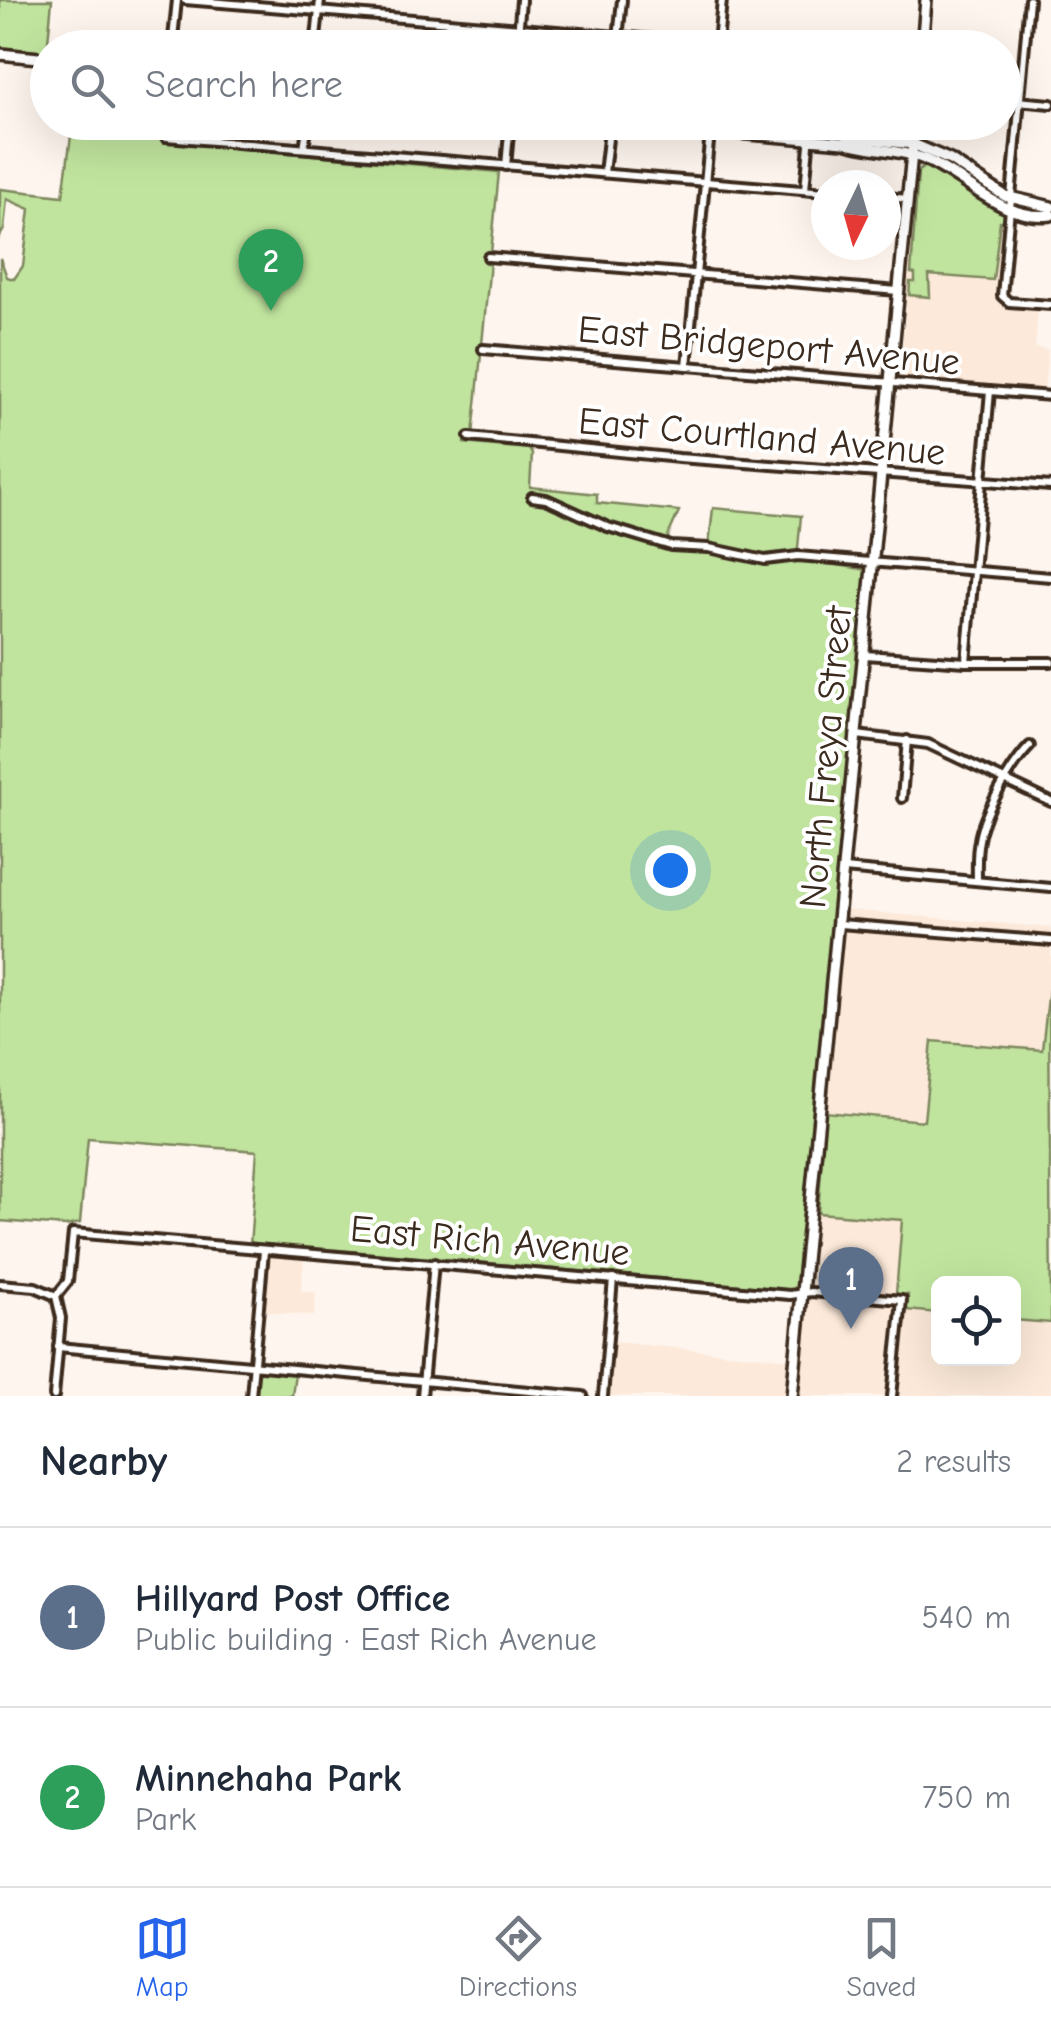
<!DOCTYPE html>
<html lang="en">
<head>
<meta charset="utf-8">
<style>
  :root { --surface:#fff; --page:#f2f2f3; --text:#1f2937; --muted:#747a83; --line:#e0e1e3; --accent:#2563eb }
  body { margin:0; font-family:"Comic Neue",sans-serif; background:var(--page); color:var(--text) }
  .controls { position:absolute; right:30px; bottom:30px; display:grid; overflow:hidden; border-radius:15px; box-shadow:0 10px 40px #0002 }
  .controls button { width:90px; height:90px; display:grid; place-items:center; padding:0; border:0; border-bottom:2px solid var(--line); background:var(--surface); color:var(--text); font:50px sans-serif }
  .compass { position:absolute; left:811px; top:170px; width:90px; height:90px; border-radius:50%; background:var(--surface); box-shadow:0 10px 40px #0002; rotate:185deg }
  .you { position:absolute; left:670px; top:870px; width:35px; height:35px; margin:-25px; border:8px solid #fff; border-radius:50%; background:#1a73e8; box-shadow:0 0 0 15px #1a73e833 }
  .badge { display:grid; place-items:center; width:65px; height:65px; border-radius:50%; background:var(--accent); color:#fff; font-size:32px; font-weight:700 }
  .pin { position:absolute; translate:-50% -82px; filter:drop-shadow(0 2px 5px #0008) }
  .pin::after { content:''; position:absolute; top:52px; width:35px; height:30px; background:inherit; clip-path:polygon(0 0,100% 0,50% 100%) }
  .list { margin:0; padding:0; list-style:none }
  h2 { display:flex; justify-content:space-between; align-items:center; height:130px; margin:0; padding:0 40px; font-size:42px }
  h2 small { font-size:32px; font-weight:400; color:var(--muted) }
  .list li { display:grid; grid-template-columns:65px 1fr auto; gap:30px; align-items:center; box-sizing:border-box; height:180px; padding:0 40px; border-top:2px solid var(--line) }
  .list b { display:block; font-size:38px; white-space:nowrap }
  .list p { margin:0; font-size:32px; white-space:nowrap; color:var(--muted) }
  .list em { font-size:32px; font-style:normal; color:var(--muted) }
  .icon { flex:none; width:55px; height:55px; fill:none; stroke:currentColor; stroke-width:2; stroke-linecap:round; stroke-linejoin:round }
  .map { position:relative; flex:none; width:1051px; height:1396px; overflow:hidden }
  .search { position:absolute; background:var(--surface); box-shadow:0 10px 40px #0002; left:30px; right:30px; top:30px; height:110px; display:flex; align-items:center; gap:25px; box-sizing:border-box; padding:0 35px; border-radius:55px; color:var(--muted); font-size:38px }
  .sheet { height:490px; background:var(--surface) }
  nav { display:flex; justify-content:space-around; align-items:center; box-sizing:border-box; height:140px; border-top:2px solid var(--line); background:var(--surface); font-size:28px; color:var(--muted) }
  nav a { display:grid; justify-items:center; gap:5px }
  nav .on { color:var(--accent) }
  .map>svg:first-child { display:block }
  .built { fill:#fce9d9 }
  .green { fill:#c0e49e; stroke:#7e875e; stroke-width:2.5 }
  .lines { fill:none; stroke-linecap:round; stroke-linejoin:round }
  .street-casing { stroke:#3b2a1e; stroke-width:14 }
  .secondary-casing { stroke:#3b2a1e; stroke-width:16 }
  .street { stroke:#fff; stroke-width:6 }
  .secondary { stroke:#fff; stroke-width:9 }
  .labels { text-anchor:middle; stroke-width:8; stroke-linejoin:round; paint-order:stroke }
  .street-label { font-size:38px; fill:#3b2a1e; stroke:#fff }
</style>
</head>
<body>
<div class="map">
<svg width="1051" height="1396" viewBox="0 0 1051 1396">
  <rect width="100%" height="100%" fill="#fef5ee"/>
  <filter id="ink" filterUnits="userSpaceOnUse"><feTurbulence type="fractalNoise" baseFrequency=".01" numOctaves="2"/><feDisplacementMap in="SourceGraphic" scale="20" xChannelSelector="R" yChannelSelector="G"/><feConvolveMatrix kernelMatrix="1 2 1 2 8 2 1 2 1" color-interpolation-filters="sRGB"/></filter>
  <g filter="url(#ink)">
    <g class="built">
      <polygon points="913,211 1005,221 997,301 1007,308 1038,308 1035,348 1048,350 1044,391 900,377"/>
      <polygon points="846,910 1051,928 1051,989 1043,1050 932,1041 924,1121 825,1112"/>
      <polygon points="818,1213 903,1220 896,1294 814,1286 811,1279"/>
      <polygon points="267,1254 304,1257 301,1291 316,1293 314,1316 262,1311"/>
      <polygon points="814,1297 896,1305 890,1396 799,1396 809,1301"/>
      <polygon points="906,1310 938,1313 938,1358 1014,1358 1014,1320 1051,1323 1051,1396 897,1396"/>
      <polygon points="613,1342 792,1359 788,1396 608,1396"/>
    </g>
    <g class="green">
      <polygon points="0,0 52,0 47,52 0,47"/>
      <polygon points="72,128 166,137 170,142 499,172 473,435 465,434 464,443 529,449 532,454 530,487 597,494 597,503 679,511 668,536 670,543 709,545 713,508 801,516 797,558 867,570 799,1283 795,1290 338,1250 250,1246 257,1151 88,1138 80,1223 66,1226 0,1221 0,258 7,277 14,279 23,266 30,209 7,199 4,229 0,236 0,189 63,196"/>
      <polygon points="925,165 1005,213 1005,221 1000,221 993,280 929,275 930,297 909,295 910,282 915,282 915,274 911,273 918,172"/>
      <polygon points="1049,989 1051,1323 1014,1320 1014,1284 938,1284 938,1313 906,1310 908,1295 896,1294 902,1220 818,1213 825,1112 924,1121 932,1041 1042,1050"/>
      <polygon points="263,1370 295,1373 292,1396 254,1396 256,1375"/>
    </g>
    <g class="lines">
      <defs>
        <g id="street">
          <polyline points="185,0 762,48"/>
          <polyline points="1029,0 1002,296 1009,302 1051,305"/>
          <polyline points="718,44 722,0"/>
          <polyline points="172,48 177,0"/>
          <polyline points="315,48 320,0"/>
          <polyline points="517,48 521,0"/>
          <polyline points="617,48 622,0"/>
          <polyline points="1004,100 1051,104"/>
          <polyline points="165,122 166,137 826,192"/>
          <polyline points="304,148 308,122"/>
          <polyline points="506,166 510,122"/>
          <polyline points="604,173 610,122"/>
          <polyline points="805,190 811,122"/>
          <polyline points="886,197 908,199"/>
          <polyline points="488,257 898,291"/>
          <polyline points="483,349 1051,396"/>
          <polyline points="687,366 711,122"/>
          <polyline points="469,437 679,458 1051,486"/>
          <polyline points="532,497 546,499 608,527 671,546 709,548 765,560 798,556 1051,577"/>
          <polyline points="865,655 966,662 1051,662"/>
          <polyline points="966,662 990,391"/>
          <polyline points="857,735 928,744 1051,802"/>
          <polyline points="902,798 907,740"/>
          <polyline points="844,869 1051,888"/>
          <path d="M977 881C977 868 976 853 979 840 983 814 1012 764 1030 746"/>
          <polyline points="840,924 1051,941"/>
          <polyline points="0,1284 35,1287 56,1296"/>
          <polyline points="56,1296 68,1281 73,1233 790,1295 811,1292 902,1300 892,1396"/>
          <polyline points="58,1347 583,1396"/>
          <polyline points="54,1396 61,1318 56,1296"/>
          <polyline points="251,1396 264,1251"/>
          <polyline points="422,1396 434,1263"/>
          <polyline points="603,1396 613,1279"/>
        </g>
        <g id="secondary">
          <polyline points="922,48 926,0"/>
          <polyline points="0,54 48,59"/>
          <path d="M607 122 844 142C869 150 897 149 922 158 965 175 1000 221 1051 215"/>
          <polyline points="846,141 868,139 913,144 950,160 1005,196 1051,207"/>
          <polyline points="792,1396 915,122"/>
        </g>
      </defs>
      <use href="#street" class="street-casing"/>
      <use href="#secondary" class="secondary-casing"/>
      <use href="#street" class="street"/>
      <use href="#secondary" class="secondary"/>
    </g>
  </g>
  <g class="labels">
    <g class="street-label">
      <text transform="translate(769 345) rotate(5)" y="13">East Bridgeport Avenue</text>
      <text transform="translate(762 436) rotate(5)" y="13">East Courtland Avenue</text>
      <text transform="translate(825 757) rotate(-85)" y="13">North Freya Street</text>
      <text transform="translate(490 1240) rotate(5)" y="13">East Rich Avenue</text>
    </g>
  </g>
</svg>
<div class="controls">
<button><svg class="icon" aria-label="locate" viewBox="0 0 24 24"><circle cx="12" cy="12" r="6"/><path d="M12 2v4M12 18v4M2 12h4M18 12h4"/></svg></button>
</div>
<svg class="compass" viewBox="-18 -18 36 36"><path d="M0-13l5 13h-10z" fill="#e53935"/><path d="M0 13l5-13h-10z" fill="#747a83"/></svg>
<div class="you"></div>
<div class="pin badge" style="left:851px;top:1329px;background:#5c6f8a">1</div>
<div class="pin badge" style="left:271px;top:311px;background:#2e9e5b">2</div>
<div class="search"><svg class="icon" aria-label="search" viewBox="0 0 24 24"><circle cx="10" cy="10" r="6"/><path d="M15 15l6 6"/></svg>Search here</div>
</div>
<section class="sheet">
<h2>Nearby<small>2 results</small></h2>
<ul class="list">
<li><span class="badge" style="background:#5c6f8a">1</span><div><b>Hillyard Post Office</b><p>Public building · East Rich Avenue</p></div><em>540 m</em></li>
<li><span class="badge" style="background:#2e9e5b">2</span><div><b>Minnehaha Park</b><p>Park</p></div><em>750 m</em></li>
</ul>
</section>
<nav>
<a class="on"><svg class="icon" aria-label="map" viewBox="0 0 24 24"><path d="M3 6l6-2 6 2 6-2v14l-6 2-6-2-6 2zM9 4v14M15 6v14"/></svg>Map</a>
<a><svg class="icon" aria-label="directions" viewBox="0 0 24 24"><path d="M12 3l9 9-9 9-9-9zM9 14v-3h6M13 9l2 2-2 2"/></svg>Directions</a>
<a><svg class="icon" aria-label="saved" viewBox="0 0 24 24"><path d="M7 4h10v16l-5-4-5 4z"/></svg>Saved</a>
</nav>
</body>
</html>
